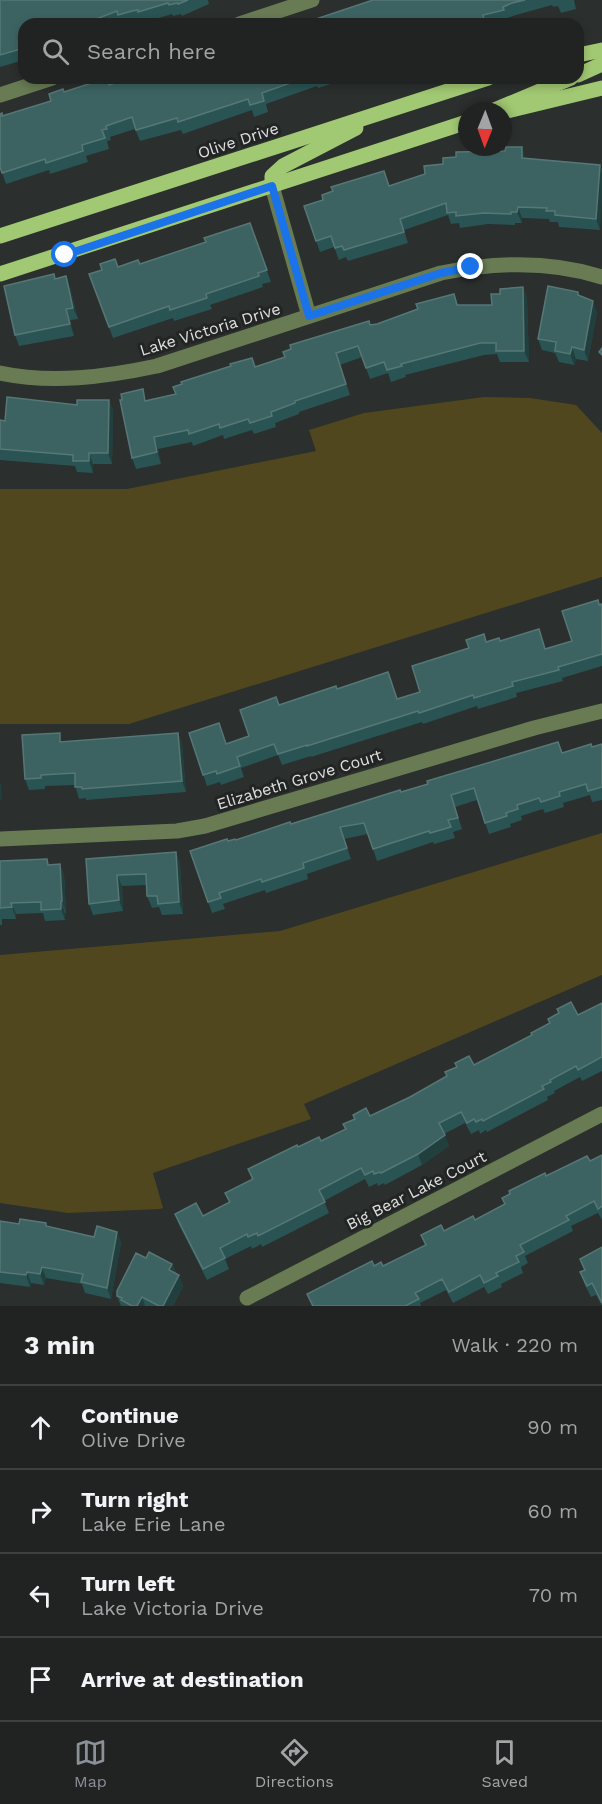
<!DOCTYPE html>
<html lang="en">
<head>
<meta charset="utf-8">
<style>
  :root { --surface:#202322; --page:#282b2a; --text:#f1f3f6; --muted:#a2a4a5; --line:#3d4040; --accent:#8c9099 }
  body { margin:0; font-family:"Work Sans",sans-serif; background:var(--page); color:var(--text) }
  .compass { position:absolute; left:458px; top:102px; width:54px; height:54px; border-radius:50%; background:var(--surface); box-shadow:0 3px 9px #0003; rotate:181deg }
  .stop { position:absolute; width:18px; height:18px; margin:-14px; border:4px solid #1a73e8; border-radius:50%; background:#fff }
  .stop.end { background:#1a73e8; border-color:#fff; box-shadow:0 2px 6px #0008 }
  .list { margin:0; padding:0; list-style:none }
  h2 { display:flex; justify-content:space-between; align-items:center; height:78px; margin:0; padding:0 24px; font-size:26px }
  h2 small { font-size:20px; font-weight:400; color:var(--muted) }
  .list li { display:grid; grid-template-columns:39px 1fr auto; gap:18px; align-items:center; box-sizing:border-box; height:84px; padding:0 24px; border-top:2px solid var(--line) }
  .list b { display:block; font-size:22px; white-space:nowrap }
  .list p { margin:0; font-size:20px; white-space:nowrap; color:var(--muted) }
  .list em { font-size:20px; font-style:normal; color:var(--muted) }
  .icon { flex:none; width:33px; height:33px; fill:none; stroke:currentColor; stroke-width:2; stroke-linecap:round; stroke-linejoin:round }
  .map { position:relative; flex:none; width:602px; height:1306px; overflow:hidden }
  .search { position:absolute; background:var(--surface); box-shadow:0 3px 9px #0003; left:18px; right:18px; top:18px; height:66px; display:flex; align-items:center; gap:15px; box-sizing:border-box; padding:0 21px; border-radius:18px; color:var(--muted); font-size:22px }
  .sheet { height:414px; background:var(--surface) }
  nav { display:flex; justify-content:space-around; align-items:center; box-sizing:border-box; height:84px; border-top:2px solid var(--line); background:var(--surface); font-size:16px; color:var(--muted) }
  nav a { display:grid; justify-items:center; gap:3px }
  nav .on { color:var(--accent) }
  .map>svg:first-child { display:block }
  .green { fill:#50471e }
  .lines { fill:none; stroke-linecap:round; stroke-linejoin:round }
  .minor { stroke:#687b53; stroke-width:15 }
  .major { stroke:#a1c872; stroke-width:15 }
  .wall { fill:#295453 }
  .shaded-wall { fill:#213f3d }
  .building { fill:#3c6362; stroke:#567776; stroke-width:1.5 }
  .route { stroke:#1a73e8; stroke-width:8 }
  .labels { text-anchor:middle; stroke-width:6; stroke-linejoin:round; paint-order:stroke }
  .street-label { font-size:16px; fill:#dfe1e0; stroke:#222523 }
</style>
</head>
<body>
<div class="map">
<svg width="602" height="1306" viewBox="0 0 602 1306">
  <rect width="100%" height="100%" fill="#2b2f2d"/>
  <g class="green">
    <polygon points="484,397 530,398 576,405 602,433 602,577 129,724 0,724 0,489 127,489 316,451 309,430 364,413"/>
    <polygon points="602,833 602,975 304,1104 311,1119 153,1173 163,1208 160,1209 68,1213 0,1203 0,955 280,931"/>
  </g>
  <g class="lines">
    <g class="minor">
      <polyline points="239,24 312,0"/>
      <polyline points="0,95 52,78"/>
      <polyline points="272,186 309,316"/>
      <path d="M0 373C52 384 105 377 157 366L441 273C495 262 549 260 602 277"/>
      <polyline points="0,839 177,831 205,826 534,728 602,711"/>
      <polyline points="247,1298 602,1114"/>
    </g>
    <g class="major">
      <polyline points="578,55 602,50"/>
      <polyline points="578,75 602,64"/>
      <polyline points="492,111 571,78"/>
      <polyline points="503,112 602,88"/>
      <polyline points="272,186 272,176 283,166 356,128"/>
      <polyline points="0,236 488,78"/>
      <polyline points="0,274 467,122"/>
    </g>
  </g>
  <g class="wall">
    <polygon points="0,0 208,0 209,4 182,16 181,14 173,16 172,14 142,23 142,22 130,24 121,24 121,22 116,24 24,24 24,60 0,67"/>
    <polygon points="373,0 574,0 576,9 561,13 558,6 553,7 552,5 516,15 507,18 508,21 496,24 301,24"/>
    <polygon points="130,78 340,78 333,81 334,83 318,88 317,86 266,104 268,112 254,117 252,110 183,134 181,130 140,141 135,129 110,137 111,140 107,141 109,149 86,156 88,162 50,174 49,170 6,184 0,167 2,116 51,101 64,92 110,85"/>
    <polygon points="526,159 600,165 600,230 559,227 558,222 550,222 549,219 522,218 522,223 515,223 515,225 488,224 460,228 459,223 451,224 448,215 404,230 408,243 348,261 346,257 339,260 334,247 320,252 304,206 389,186"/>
    <polygon points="250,223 271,282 262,284 263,287 210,305 212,309 174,321 173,318 113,338 89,274 118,267 140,264 206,242"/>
    <polygon points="66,276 70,287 78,319 70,320 74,336 19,346 15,335 56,279"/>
    <polygon points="523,287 527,299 529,362 500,362 497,354 484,355 405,375 406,377 391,382 388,373 370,379 362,357 340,365 350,395 299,412 299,414 275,423 276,427 254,434 252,430 224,439 223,435 193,446 192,442 158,449 161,464 136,469 132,458 147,400 176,394 285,357 370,325 377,324 454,294 458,305 492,305 500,294"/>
    <polygon points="580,296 597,312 588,361 576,359 574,365 559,362 555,353 542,350 538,339"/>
    <polygon points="109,400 113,411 112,464 93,464 93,473 77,472 75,466 0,460 0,420 5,421 77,405"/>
    <polygon points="599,605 602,607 602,666 562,678 563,681 516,693 517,697 478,709 477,706 423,724 422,722 311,757 311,756 282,765 278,755 241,768 244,777 221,785 220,782 207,786 189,733 226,744 249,736 279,705 337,689 397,699 420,692 484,634 486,642 500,641 546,649 572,641"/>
    <polygon points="178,733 182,744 186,792 86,800 86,798 79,799 75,785 45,786 45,789 29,790 25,779 63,742"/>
    <polygon points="602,744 602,800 592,802 590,795 563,803 564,807 545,813 543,809 521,816 522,820 510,824 511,827 489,834 477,800 455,807 462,829 453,832 455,838 434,844 433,842 377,861 368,834 344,839 351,859 307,874 308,879 266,893 265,890 223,904 225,909 212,913 190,851 228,841 236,840 401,792"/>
    <polygon points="176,852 180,863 183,914 162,915 159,907 152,908 147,896 147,885 122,886 123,911 93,915 89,904 86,859"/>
    <polygon points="0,861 49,865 60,864 64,875 66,913 65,913 65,920 45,921 43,913 16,914 16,919 2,919 2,925 0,925"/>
    <polygon points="602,1003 602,1071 582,1081 580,1077 554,1091 555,1093 547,1097 548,1100 487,1132 486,1130 480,1134 479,1130 471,1134 465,1123 444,1134 449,1146 422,1165 385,1185 384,1183 378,1186 377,1183 369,1187 365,1179 324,1201 329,1213 262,1247 261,1244 252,1249 251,1246 225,1259 229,1269 207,1280 179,1225 175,1214 203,1216 229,1203 225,1193 252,1180 248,1169 298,1147 321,1141 345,1129 343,1124 370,1116 410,1097 447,1076 445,1072 474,1065 532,1036 549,1024 548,1019 578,1015"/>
    <polygon points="602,1155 602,1220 598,1213 571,1226 573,1231 525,1256 528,1263 521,1267 523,1273 501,1284 502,1287 488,1294 484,1287 453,1303 446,1290 420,1303 421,1306 312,1306 307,1294 374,1266 383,1266 425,1245 421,1235 444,1231 475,1220 505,1204 502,1198 546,1176 590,1161"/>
    <polygon points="0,1221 19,1224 47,1227 94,1237 117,1232 121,1243 111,1299 85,1293 82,1284 46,1278 44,1285 31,1283 30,1287 0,1283"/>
    <polygon points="602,1247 602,1306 596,1295 591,1297 584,1283 580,1272 584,1270 580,1259"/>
    <polygon points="146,1258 172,1264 176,1273 183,1286 173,1306 121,1306 117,1296"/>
  </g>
  <g class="shaded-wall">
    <polygon points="522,147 526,159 522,158"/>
    <polygon points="600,165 602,170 602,204 600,230 596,219"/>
    <polygon points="518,207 522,218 522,223 517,212"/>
    <polygon points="66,276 70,287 78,319 73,308"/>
    <polygon points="523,287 527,299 529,362 524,351"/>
    <polygon points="593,301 597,312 588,361 584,350"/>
    <polygon points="66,309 70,320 74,336 70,324"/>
    <polygon points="572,347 576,359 574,365 570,354"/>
    <polygon points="109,400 113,411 112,464 108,453"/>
    <polygon points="154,437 158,449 161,464 157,452"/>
    <polygon points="89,453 93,464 93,473 89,461"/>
    <polygon points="178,733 182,744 186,792 182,781"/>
    <polygon points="0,782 1,784 2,803 0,798"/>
    <polygon points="176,852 180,863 183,914 179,902"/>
    <polygon points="60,864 64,875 66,913 62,901"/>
    <polygon points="117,875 122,886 123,911 119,900"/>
    <polygon points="61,901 65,913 65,920 61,909"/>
    <polygon points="11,903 16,914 16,919 12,907"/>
    <polygon points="445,1135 449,1146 422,1165 418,1154"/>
    <polygon points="117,1232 121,1243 111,1299 107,1288"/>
    <polygon points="172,1264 176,1275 169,1270"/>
    <polygon points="42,1267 46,1278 44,1285 40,1274"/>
    <polygon points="27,1272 31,1283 30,1287 26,1275"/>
    <polygon points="179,1275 183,1286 173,1306 163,1306"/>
    <polygon points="142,1297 145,1306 137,1306"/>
  </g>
  <g class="building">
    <polygon points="0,0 188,0 178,4 177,3 169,5 168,3 138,12 138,10 132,11 118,15 117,11 83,24 24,24 24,37 20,38 24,48 0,55"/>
    <polygon points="373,0 525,0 512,3 503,7 504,10 483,15 485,24 301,24"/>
    <polygon points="107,78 109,85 130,78 304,78 262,93 264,101 250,105 248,99 178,122 177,118 136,130 132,117 106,126 107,129 102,130 105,138 82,145 83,151 46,163 45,159 2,173 0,167 0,114 2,113 2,116 51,101 49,94 63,89 64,92"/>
    <polygon points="506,147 522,147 522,158 600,165 596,219 555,215 555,211 546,211 547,208 518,207 517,212 511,212 511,214 484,213 456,216 456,212 447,213 446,203 400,219 404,232 344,250 342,246 335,248 331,236 316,241 304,206 323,200 322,195 333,191 331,187 384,171 389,186 425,174 424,166 443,164 443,158 456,157 456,152 505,151"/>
    <polygon points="250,223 267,270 258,273 259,276 206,294 207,298 170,310 169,306 109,327 89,274 102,270 100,264 115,259 118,267 138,260 140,264 206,242 204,238"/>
    <polygon points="54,274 55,279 66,276 73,308 66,309 70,324 15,335 4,286"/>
    <polygon points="548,286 578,292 578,295 593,301 584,350 572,347 570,354 555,351 556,342 538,339"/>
    <polygon points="523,287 524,351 496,351 496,343 480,343 401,364 402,366 387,370 384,362 366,368 358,346 336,353 346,384 295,401 295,403 271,412 272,416 250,423 248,419 220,428 219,424 189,434 188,430 154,437 157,452 132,458 120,400 122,400 121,394 143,389 145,401 176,394 173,387 182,384 181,382 231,366 230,364 252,358 255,367 285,357 283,352 291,349 290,345 369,321 370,325 377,324 418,309 416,304 454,294 457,305 492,305 491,294 500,294 500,289"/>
    <polygon points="602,348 602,355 599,352"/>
    <polygon points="7,397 77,405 77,400 109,400 108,453 89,453 89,461 73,461 73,455 0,449 0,420 5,421"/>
    <polygon points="598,600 599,605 601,604 602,607 602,654 558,667 559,670 512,682 513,686 474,698 473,695 419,713 418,711 307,746 307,745 278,754 274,744 237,757 240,766 217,774 216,771 203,775 189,733 219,723 226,744 249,736 240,710 276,697 279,705 336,686 337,689 388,672 397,699 420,692 412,666 469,648 466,640 484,634 486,642 499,638 500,641 539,629 545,649 572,641 562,611"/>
    <polygon points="60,733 60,742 178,733 182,781 82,789 82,787 75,787 75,773 41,775 41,778 25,779 22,735"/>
    <polygon points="558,742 562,753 591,744 592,747 602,744 602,787 588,791 586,784 559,792 560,796 541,802 539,798 517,805 518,809 506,813 507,816 485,823 474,788 451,795 458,818 448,820 451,827 430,833 429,831 373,849 364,823 340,827 347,848 303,863 304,868 262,882 261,879 219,893 221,898 208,902 190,851 227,839 228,841 235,839 236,840 290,822 291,824 400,790 401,792 428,784 427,781"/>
    <polygon points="176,852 179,902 158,904 157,896 147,896 146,874 117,875 119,900 89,904 86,859"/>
    <polygon points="47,859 48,865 60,864 62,901 61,901 61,909 41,910 41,902 11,903 12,907 0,908 0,861"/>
    <polygon points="571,1002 578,1015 602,1003 602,1057 578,1070 576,1066 550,1080 551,1082 542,1086 544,1089 483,1121 482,1119 476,1122 474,1119 467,1123 461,1112 439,1123 445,1135 418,1154 381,1173 380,1172 374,1174 373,1171 365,1175 361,1168 319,1190 325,1202 258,1236 257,1233 248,1237 247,1234 220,1248 225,1258 203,1269 175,1214 196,1203 203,1216 230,1202 225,1193 253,1179 248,1169 297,1145 298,1147 319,1137 321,1141 346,1129 343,1124 355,1119 353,1115 366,1108 370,1116 410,1097 447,1076 445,1072 457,1067 455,1063 469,1056 474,1065 532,1035 531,1033 550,1023 548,1019 559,1013 557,1009"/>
    <polygon points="602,1155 602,1206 598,1209 594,1201 566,1216 569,1220 520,1245 524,1252 516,1256 519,1262 496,1273 498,1276 484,1283 480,1275 449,1292 442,1279 415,1293 419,1299 405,1306 313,1306 307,1294 372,1261 374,1266 381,1262 383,1266 426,1245 421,1235 441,1225 444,1231 473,1216 475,1220 505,1204 502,1198 510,1194 509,1191 545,1173 546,1176 587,1156 590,1161"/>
    <polygon points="20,1219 46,1223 46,1226 94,1237 97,1226 117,1232 107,1288 81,1282 83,1274 42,1267 40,1274 27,1272 26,1275 0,1272 0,1221 19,1224"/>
    <polygon points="602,1247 602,1303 592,1283 587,1286 580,1272 585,1270 580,1259"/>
    <polygon points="149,1252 172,1264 169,1270 179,1275 163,1306 159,1306 142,1297 137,1306 132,1306 121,1300 122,1298 117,1296 117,1291 136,1253 146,1258"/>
  </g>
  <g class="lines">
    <polyline class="route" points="65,255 272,186 309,316 441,273 471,267"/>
  </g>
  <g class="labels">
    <g class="street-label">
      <text transform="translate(238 140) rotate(-18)" y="6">Olive Drive</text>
      <text transform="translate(210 329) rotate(-17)" y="6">Lake Victoria Drive</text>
      <text transform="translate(299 779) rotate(-17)" y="6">Elizabeth Grove Court</text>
      <text transform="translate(416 1190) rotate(-27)" y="6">Big Bear Lake Court</text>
    </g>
  </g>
</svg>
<svg class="compass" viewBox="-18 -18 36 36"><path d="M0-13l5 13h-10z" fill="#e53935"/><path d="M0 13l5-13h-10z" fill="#a2a4a5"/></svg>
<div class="stop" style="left:65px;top:255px"></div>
<div class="stop end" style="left:471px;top:267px"></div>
<div class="search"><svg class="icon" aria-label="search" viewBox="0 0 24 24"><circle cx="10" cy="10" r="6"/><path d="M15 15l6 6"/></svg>Search here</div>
</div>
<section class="sheet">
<h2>3 min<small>Walk · 220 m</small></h2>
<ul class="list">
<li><svg class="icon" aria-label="ahead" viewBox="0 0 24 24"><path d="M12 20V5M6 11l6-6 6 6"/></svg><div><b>Continue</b><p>Olive Drive</p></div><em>90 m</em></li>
<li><svg class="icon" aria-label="right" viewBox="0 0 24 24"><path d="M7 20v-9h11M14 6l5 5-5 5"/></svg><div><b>Turn right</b><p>Lake Erie Lane</p></div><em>60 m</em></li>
<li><svg class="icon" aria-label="left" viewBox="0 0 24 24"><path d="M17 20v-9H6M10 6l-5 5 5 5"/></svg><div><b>Turn left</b><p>Lake Victoria Drive</p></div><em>70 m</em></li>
<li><svg class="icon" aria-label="arrive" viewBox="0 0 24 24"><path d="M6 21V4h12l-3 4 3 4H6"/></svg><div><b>Arrive at destination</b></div></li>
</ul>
</section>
<nav>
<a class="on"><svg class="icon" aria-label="map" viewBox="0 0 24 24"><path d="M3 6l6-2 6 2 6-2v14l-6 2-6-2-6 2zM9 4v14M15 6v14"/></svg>Map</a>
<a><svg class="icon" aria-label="directions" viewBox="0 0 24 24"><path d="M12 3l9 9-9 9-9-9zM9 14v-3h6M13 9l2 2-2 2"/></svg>Directions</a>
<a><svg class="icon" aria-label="saved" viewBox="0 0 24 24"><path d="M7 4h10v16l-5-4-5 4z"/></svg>Saved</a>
</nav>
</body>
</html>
